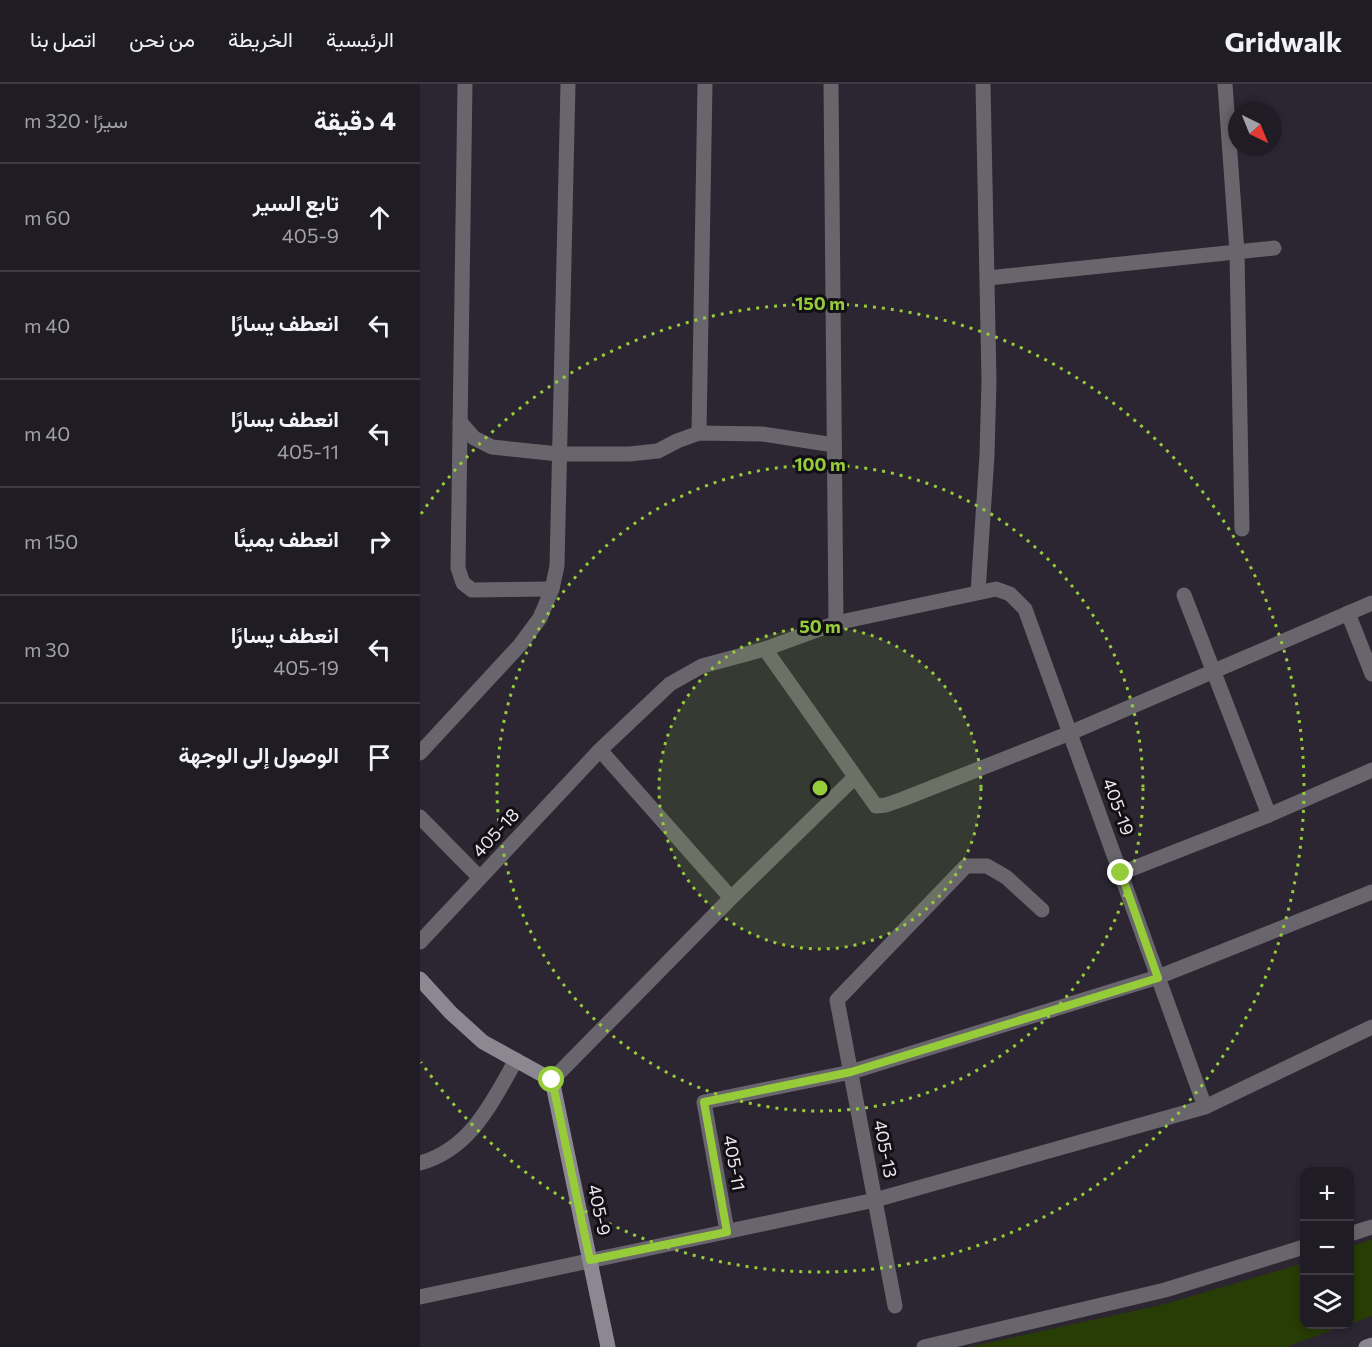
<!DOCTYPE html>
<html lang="ar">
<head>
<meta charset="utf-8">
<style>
  :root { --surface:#201c26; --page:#2d2932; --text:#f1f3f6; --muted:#a2a1a7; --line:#3d3a43 }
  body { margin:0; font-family:Commissioner,Vazirmatn,sans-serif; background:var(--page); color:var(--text); direction:rtl }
  .controls { position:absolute; right:18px; bottom:18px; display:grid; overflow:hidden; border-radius:12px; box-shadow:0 3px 9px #0003 }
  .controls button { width:54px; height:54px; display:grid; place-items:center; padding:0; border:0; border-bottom:2px solid var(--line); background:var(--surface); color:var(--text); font:30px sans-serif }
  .compass { position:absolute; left:808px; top:18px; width:54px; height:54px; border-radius:50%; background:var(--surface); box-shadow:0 3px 9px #0003; rotate:137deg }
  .stop { position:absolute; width:18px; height:18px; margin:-14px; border:4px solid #96cc3a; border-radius:50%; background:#fff }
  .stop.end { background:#96cc3a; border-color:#fff; box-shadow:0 2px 6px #0008 }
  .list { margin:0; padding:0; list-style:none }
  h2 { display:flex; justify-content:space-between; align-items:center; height:78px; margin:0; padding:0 24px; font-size:26px }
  h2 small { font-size:20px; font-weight:400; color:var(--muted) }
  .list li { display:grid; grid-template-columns:39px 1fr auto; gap:18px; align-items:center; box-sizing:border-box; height:108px; padding:0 24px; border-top:2px solid var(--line) }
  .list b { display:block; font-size:22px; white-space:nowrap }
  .list p { margin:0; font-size:20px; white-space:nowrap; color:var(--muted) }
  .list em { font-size:20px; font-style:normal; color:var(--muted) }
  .icon { flex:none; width:33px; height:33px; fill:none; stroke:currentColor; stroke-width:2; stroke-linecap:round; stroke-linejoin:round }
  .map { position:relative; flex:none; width:952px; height:1263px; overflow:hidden; direction:ltr }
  header { display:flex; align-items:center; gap:36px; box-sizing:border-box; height:84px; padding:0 30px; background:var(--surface); border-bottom:2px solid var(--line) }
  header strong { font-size:28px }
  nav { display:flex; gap:33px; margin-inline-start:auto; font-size:21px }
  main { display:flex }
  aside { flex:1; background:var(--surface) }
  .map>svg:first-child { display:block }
  .green { fill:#283c05 }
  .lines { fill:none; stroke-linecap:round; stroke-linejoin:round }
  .street { stroke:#68656c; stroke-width:15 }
  .secondary { stroke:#8c8892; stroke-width:15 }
  .route { stroke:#96cc3a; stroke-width:8 }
  .ring { fill:none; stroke:#96cc3a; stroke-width:3; stroke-dasharray:3 6 }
  .labels { text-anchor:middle; stroke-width:6; stroke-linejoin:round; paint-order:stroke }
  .street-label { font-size:18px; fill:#ece8f0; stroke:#121015 }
  .centre { fill:#96cc3a; stroke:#121015; stroke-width:3 }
  .ring-label { font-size:18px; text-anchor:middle; font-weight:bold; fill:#96cc3a; stroke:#121015; stroke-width:6; stroke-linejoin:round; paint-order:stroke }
</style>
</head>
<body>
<header>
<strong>Gridwalk</strong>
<nav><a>الرئيسية</a><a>الخريطة</a><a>من نحن</a><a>اتصل بنا</a></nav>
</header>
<main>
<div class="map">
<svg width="952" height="1263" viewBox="0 0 952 1263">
  <rect width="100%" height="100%" fill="#2b2632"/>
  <g class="green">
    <polygon points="952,1155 952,1232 930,1240 930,1163"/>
    <polygon points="884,1179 884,1240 929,1240 866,1263 549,1263 745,1220"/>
  </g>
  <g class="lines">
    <g class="street">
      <polyline points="45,0 38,484 43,499 52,506 132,505"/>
      <polyline points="411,0 416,539"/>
      <polyline points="805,0 817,168 822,445"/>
      <polyline points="568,194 854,164"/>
      <polyline points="40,338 54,354 72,363 139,370 209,370 238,367 257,357 279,349 342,350 414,361"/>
      <polyline points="279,349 285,0"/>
      <polyline points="558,508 567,371 569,297 563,0"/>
      <polyline points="764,511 849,731"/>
      <polyline points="928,529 952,590"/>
      <polyline points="345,565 456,722 466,721 483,715 650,649 952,519"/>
      <polyline points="180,666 311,814"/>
      <polyline points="0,669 100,561 120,534 132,505 137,482 148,0"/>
      <polyline points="0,733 60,794"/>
      <polyline points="701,789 849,731 952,686"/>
      <polyline points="0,858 180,666 250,600 282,582 345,565 416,539 576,505 590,510 605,525 785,1023"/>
      <polyline points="132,996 311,814 435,693"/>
      <path d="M0 1079C51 1065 72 1018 96 976"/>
      <polyline points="307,1147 284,1018 431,988 738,893 952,808"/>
      <polyline points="930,1150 952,1143"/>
      <polyline points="0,1213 455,1116 785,1023 952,943"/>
      <polyline points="475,1222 417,916 546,782 567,782 586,793 622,826"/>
      <polyline points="504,1263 745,1206 884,1163"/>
    </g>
    <g class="secondary">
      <polyline points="0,895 31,929 63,958 132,996 188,1263"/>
      <polyline points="946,1263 952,1261"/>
    </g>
  </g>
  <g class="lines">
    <polyline class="route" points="132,996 170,1176 307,1148 284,1018 431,988 738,894 701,789"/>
  </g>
  <circle cx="400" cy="704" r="161" fill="#96cc3a" fill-opacity=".12"/>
  <g class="ring">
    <circle cx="400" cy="704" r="161"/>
    <circle cx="400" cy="704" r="323"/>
    <path d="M1 430A484 484 0 1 1 1 978"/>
  </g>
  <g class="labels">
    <g class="street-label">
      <text transform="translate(698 723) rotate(70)" y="6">405-19</text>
      <text transform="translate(76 749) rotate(-47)" y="6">405-18</text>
      <text transform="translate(465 1065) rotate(79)" y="6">405-13</text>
      <text transform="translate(314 1079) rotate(80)" y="6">405-11</text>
      <text transform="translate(179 1126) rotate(78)" y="6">405-9</text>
    </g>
  </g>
  <circle cx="400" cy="704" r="9" class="centre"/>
  <g class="ring-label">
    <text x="400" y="226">150 m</text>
    <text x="400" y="387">100 m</text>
    <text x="400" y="549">50 m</text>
  </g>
</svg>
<div class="controls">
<button>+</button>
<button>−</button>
<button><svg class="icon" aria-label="layers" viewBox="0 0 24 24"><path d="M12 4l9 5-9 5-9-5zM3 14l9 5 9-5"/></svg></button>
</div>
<svg class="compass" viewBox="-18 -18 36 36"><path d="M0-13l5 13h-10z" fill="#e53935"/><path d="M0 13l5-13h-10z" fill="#a2a1a7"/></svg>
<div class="stop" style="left:132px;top:996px"></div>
<div class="stop end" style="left:701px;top:789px"></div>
</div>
<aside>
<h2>4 دقيقة<small>سيرًا · 320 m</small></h2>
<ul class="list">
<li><svg class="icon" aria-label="ahead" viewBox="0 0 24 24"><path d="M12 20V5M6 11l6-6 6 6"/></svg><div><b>تابع السير</b><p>405-9</p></div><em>60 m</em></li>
<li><svg class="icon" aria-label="left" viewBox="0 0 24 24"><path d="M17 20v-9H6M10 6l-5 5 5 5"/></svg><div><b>انعطف يسارًا</b></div><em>40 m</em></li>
<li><svg class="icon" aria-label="left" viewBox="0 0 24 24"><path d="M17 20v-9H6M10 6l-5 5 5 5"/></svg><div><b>انعطف يسارًا</b><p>405-11</p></div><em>40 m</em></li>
<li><svg class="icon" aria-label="right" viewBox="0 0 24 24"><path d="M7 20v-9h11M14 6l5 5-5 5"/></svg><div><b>انعطف يمينًا</b></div><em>150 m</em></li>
<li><svg class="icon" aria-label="left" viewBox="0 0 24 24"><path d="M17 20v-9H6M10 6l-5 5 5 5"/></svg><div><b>انعطف يسارًا</b><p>405-19</p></div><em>30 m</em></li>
<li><svg class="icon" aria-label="arrive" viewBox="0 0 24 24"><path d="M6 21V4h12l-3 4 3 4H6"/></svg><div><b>الوصول إلى الوجهة</b></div></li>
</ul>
</aside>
</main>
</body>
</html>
